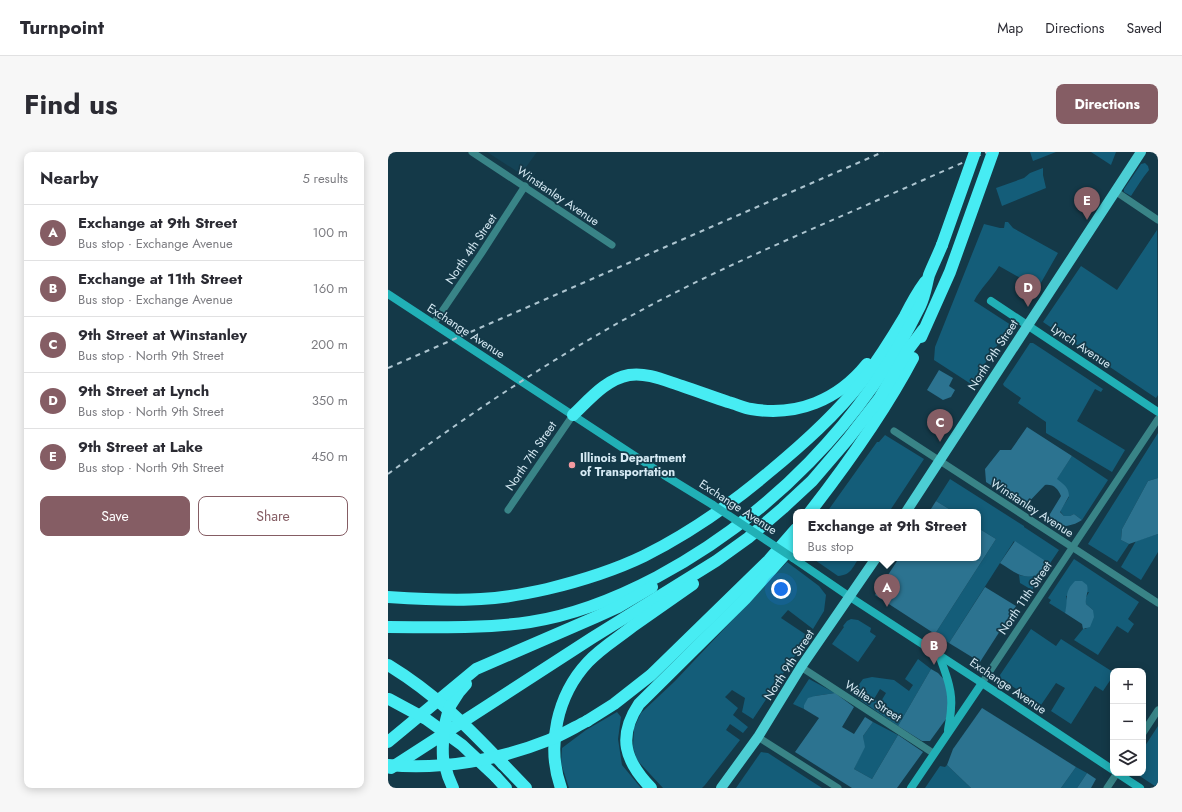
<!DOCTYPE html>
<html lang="en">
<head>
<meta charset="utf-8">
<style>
  :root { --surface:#fff; --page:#f7f7f7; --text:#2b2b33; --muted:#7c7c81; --line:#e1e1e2; --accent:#855d64 }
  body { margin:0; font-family:Jost,sans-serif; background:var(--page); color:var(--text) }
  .controls { position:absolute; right:12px; bottom:12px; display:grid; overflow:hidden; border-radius:8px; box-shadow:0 2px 10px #0003 }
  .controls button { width:36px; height:36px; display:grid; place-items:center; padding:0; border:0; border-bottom:1px solid var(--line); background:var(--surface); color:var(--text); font:20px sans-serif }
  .you { position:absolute; left:393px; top:437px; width:14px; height:14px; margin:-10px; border:3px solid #fff; border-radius:50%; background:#1a73e8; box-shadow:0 0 0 6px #1a73e833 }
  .badge { display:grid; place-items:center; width:26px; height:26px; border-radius:50%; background:var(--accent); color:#fff; font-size:13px; font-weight:700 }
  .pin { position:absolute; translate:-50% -33px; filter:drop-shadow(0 1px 2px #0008) }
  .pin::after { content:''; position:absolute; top:21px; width:14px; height:12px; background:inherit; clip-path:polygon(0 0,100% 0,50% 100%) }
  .popup { position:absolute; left:405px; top:357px; width:188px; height:52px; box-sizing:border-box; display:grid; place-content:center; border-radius:8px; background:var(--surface); filter:drop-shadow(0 1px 3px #0005); font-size:13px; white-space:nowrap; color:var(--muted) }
  .popup b { font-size:15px; color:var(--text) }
  .popup::after { content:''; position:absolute; left:50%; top:100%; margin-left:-8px; border:8px solid transparent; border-top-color:var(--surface) }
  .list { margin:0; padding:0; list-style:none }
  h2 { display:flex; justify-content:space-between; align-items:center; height:52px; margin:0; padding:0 16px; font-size:17px }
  h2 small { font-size:13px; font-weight:400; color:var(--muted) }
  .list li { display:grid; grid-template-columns:26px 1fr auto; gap:12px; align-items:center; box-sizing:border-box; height:56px; padding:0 16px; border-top:1px solid var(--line) }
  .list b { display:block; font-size:15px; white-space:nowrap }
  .list p { margin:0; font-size:13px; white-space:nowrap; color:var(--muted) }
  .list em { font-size:13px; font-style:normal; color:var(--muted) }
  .actions { display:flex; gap:8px; padding:12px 16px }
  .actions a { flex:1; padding:9px 0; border:1px solid var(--accent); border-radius:8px; text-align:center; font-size:14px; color:var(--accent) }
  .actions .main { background:var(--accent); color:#fff }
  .icon { flex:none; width:22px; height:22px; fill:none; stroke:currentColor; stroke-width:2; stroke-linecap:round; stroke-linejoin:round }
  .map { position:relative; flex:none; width:770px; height:636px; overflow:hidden; border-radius:8px }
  header { display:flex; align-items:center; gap:24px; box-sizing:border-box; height:56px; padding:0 20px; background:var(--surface); border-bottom:1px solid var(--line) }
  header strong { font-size:19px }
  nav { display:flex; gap:22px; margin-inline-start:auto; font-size:14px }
  .intro { display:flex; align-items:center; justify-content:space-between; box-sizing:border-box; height:96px; padding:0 24px }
  h1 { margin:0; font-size:28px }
  .button { padding:10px 18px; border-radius:8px; background:var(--accent); color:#fff; font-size:14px; font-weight:700 }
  main { display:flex; gap:24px; padding:0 24px }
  aside { flex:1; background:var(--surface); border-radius:8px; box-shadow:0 2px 10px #0003 }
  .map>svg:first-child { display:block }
  .built { fill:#144356 }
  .green { fill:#145d79; fill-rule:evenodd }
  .forest { fill:#2c7390 }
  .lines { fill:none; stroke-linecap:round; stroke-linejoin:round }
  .street { stroke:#398487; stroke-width:7 }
  .secondary { stroke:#21b0b6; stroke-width:8 }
  .primary { stroke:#4cced4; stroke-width:10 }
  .highway { stroke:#47ecf3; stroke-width:12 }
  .rail { stroke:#adc5d0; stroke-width:2; stroke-dasharray:5 5; stroke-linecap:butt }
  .secondary-bridge { stroke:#21b0b6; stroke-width:8 }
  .highway-bridge { stroke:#47ecf3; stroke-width:12 }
  .poi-dot { fill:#f49aa0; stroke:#143948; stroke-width:1.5 }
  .labels { text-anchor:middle; stroke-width:3.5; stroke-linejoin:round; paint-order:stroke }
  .street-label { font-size:12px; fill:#d5e9f3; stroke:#143948 }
  .poi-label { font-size:12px; font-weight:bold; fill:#d5e9f3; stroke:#143948; text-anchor:start }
</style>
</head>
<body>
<header>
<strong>Turnpoint</strong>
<nav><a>Map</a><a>Directions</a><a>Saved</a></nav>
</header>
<div class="intro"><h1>Find us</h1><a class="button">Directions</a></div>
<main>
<aside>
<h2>Nearby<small>5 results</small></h2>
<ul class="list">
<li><span class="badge">A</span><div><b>Exchange at 9th Street</b><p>Bus stop · Exchange Avenue</p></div><em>100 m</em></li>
<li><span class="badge">B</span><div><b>Exchange at 11th Street</b><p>Bus stop · Exchange Avenue</p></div><em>160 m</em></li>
<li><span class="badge">C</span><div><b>9th Street at Winstanley</b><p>Bus stop · North 9th Street</p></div><em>200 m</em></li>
<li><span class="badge">D</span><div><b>9th Street at Lynch</b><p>Bus stop · North 9th Street</p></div><em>350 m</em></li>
<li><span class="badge">E</span><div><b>9th Street at Lake</b><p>Bus stop · North 9th Street</p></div><em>450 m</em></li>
</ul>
<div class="actions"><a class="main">Save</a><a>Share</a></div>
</aside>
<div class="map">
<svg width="770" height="636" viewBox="0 0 770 636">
  <rect width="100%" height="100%" fill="#143948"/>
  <polygon class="built" points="99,0 149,0 133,22"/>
  <g class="green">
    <polygon points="642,0 668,0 645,9"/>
    <polygon points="703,0 728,0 723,13"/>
    <path d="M757 11 760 14 761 18C754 26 749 35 743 44L736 40V37L753 12Z"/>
    <polygon points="655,16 655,23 658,36 614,54 608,36 636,26 642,21"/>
    <path d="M617 70H620L625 76 670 101 650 136 611 114C604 126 592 137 586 149L623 173 583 232 546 208 547 195 596 72 612 76H616Z"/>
    <polygon points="769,78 770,243 768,246 655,170 693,114 729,138"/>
    <polygon points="642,191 645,191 715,237 713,240 707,237 689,269 737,298 724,320 658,281 658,270 630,251 633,246 616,234 615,232"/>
    <polygon points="770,281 770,326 760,329 734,377 733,388 741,392 729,410 700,392"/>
    <polygon points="497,283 536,307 501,360 439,360 489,290 491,290"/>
    <polygon points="684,304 720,328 694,368 686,362 682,364 676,364 672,359 681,345 668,328"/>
    <path d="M562 327 636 374V375L671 398 644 438 632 431 631 423C640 425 645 425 654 420L626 389 561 491 547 482 608 387 590 376V360H566L548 349Z"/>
    <polygon points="770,382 770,400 753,428 733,415 748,389"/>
    <path d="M424 406H471C464 416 463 423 450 424Z"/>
    <polygon points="686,407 751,450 740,467 746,472 740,481 729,474 710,503 686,488 695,477 698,477 705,458 698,452 697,447 701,440 678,444 680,452 677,461 661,451 663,448 660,446"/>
    <polygon points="399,410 431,434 438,443 436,459 425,477 400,458 393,466 420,484 365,567 354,560 357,546 344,538 337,545 350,556 345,563 360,575 355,581 342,572 338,578 352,588 317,633 314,636 275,636 249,608 245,595 246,576 253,561 287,529"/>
    <polygon points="463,467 470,468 483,476 482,480 488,484 470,510 444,492 456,475 455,474 459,469"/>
    <polygon points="643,477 668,494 673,487 725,520 725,524 715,539 707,534 683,572 663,559 677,536 668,531 653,553 613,527 612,523"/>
    <path d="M530 507 543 517 510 574 475 550 464 542 475 527 484 525 506 528 521 539 525 533 517 527ZM492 537 498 541 492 551 486 547Z"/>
    <polygon points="421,527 447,541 427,544 416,553 416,557 405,552"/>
    <polygon points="229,560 233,565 230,587 234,613 253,636 181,636 173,611 174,596 198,578"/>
    <polygon points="485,570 510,583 484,627 466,617 476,595 475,584"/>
    <polygon points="770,574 770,636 747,621 755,621 755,597"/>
    <polygon points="373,600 380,601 434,636 348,636"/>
    <polygon points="559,613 583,636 537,636 552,614 557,615"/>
    <polygon points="688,615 699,621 689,636 673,636"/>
  </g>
  <g class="forest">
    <polygon points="551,218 565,226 561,234 567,238 563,245 555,248 539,238"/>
    <path d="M639 275 684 304 669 327C675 332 681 335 681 344L672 360 676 364H682L686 362 694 368C685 374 675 375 664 375L660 370 662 362 673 344C670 337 666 332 657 333L636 355 598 330 597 317 612 298H623Z"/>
    <polygon points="770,326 770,382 741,392 733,388 734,377 760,329"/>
    <polygon points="548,349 566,360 541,360"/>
    <polygon points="590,376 608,387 547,482 487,443 511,406 590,406"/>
    <path d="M627 389 656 408V413L654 420C637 431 627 420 612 411Z"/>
    <path d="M687 429H694L699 433C701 440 697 445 698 452L705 458 706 465 702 475 695 477 694 472 677 461C681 446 675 441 687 429Z"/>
    <polygon points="597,435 628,454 592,510 561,491"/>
    <polygon points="543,517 550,521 562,534 562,553 558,567 542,589 534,589 510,574"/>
    <polygon points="447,541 466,555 454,575 466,582 477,565 485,570 475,584 477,595 466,617 484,627 510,583 535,600 509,636 464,636 407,600 431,566 416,557 416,553 420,546 427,544"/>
    <polygon points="594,556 688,615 673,636 583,636 559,613 565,597"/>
    <polygon points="699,621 708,627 703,636 689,636"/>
  </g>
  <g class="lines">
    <g class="street">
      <polyline points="84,0 224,93"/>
      <polyline points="727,39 770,68"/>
      <polyline points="46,171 93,102 137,34"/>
      <polyline points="506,279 770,451"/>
      <polyline points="120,358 185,263"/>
      <polyline points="413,515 545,601"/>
      <polyline points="594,531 770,267"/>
      <polyline points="755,581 770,558"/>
      <polyline points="370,585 450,636"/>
      <polyline points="719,636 729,621"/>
    </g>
    <g class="secondary">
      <polyline points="0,142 276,323 325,353"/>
      <polyline points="603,149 770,260"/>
      <polyline points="405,406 462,445 594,531 725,618"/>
      <path d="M551 503C557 520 565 538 563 556 563 563 561 571 560 578"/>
      <polyline points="729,621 752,636"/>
      <polyline points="523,636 594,531"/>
    </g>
    <g class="primary">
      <polyline points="518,360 753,0"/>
      <polyline points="333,636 370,585 413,515 488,406"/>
    </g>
    <g class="highway">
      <polyline points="533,185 562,120 605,0"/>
      <path d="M185 263C201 248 218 227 241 223 259 220 278 229 294 234 309 239 325 245 340 250 348 252 356 256 363 257 409 265 450 248 479 212"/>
      <path d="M422 360C460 311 496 261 525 206"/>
      <path d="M0 445C31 447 62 449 93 447 115 446 137 442 159 437 192 429 225 419 256 404 300 382 342 353 380 321 414 293 448 263 475 228 490 208 504 186 517 164 523 152 529 141 537 130"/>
      <path d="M0 475C47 475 95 477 142 470 187 463 229 446 269 425 381 365 476 269 532 154 537 144 538 134 541 123 545 113 550 103 554 93"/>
      <polyline points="62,554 71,540 78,532"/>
      <polyline points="199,569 226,552 263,523 381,408 408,377"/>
      <polyline points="0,590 88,517 208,465 230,455 264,435"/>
      <polyline points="55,606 60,624 65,636"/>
      <polyline points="115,612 138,636"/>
      <polyline points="3,616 204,486 328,409 360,386 395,356 424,329 460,287 491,247 520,198 535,178"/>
      <polyline points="108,625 118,636"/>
      <path d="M173 636C158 594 169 543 200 510 213 496 230 486 245 474 265 460 285 446 305 432"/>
      <path d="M263 636C237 609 229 585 251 552L357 447 408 390"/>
    </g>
    <g class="rail">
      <polyline points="0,216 495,0"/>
      <path d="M0 322C85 259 172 201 265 152 320 123 376 98 433 73 488 49 544 24 599 0"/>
    </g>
    <polyline class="secondary-bridge" points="325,353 405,406"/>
    <g class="highway-bridge">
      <polyline points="554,93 587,0"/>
      <path d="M0 513C46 541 78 573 115 612"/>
      <polyline points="1,547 38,567 74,593 108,625"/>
      <path d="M55 606C54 586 56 573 62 554"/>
      <path d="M0 613C54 618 111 608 161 588 174 583 187 575 199 569"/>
    </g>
  </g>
  <circle class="poi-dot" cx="184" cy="313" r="4"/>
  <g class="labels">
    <g class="street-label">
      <text transform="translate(170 44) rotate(34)" y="4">Winstanley Avenue</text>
      <text transform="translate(83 97) rotate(-56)" y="4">North 4th Street</text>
      <text transform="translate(78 179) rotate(33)" y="4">Exchange Avenue</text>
      <text transform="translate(693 194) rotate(34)" y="4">Lynch Avenue</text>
      <text transform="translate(605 203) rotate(-57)" y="4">North 9th Street</text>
      <text transform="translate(143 304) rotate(-56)" y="4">North 7th Street</text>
      <text transform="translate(350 355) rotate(33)" y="4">Exchange Avenue</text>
      <text transform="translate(644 356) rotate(33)" y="4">Winstanley Avenue</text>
      <text transform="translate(637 446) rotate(-56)" y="4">North 11th Street</text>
      <text transform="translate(401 513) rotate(-57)" y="4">North 9th Street</text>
      <text transform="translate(620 534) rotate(34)" y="4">Exchange Avenue</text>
      <text transform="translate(485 549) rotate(33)" y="4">Walter Street</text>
    </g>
    <g class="poi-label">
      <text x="192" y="310">Illinois Department<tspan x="192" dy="14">of Transportation</tspan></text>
    </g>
  </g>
</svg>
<div class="controls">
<button>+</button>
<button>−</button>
<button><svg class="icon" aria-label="layers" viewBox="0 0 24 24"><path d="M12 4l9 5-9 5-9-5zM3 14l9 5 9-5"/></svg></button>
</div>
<div class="you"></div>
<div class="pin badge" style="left:499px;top:455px">A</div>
<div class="popup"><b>Exchange at 9th Street</b>Bus stop</div>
<div class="pin badge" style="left:546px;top:513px">B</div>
<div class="pin badge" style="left:552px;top:290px">C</div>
<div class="pin badge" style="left:640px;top:155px">D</div>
<div class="pin badge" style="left:699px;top:68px">E</div>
</div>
</main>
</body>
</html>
